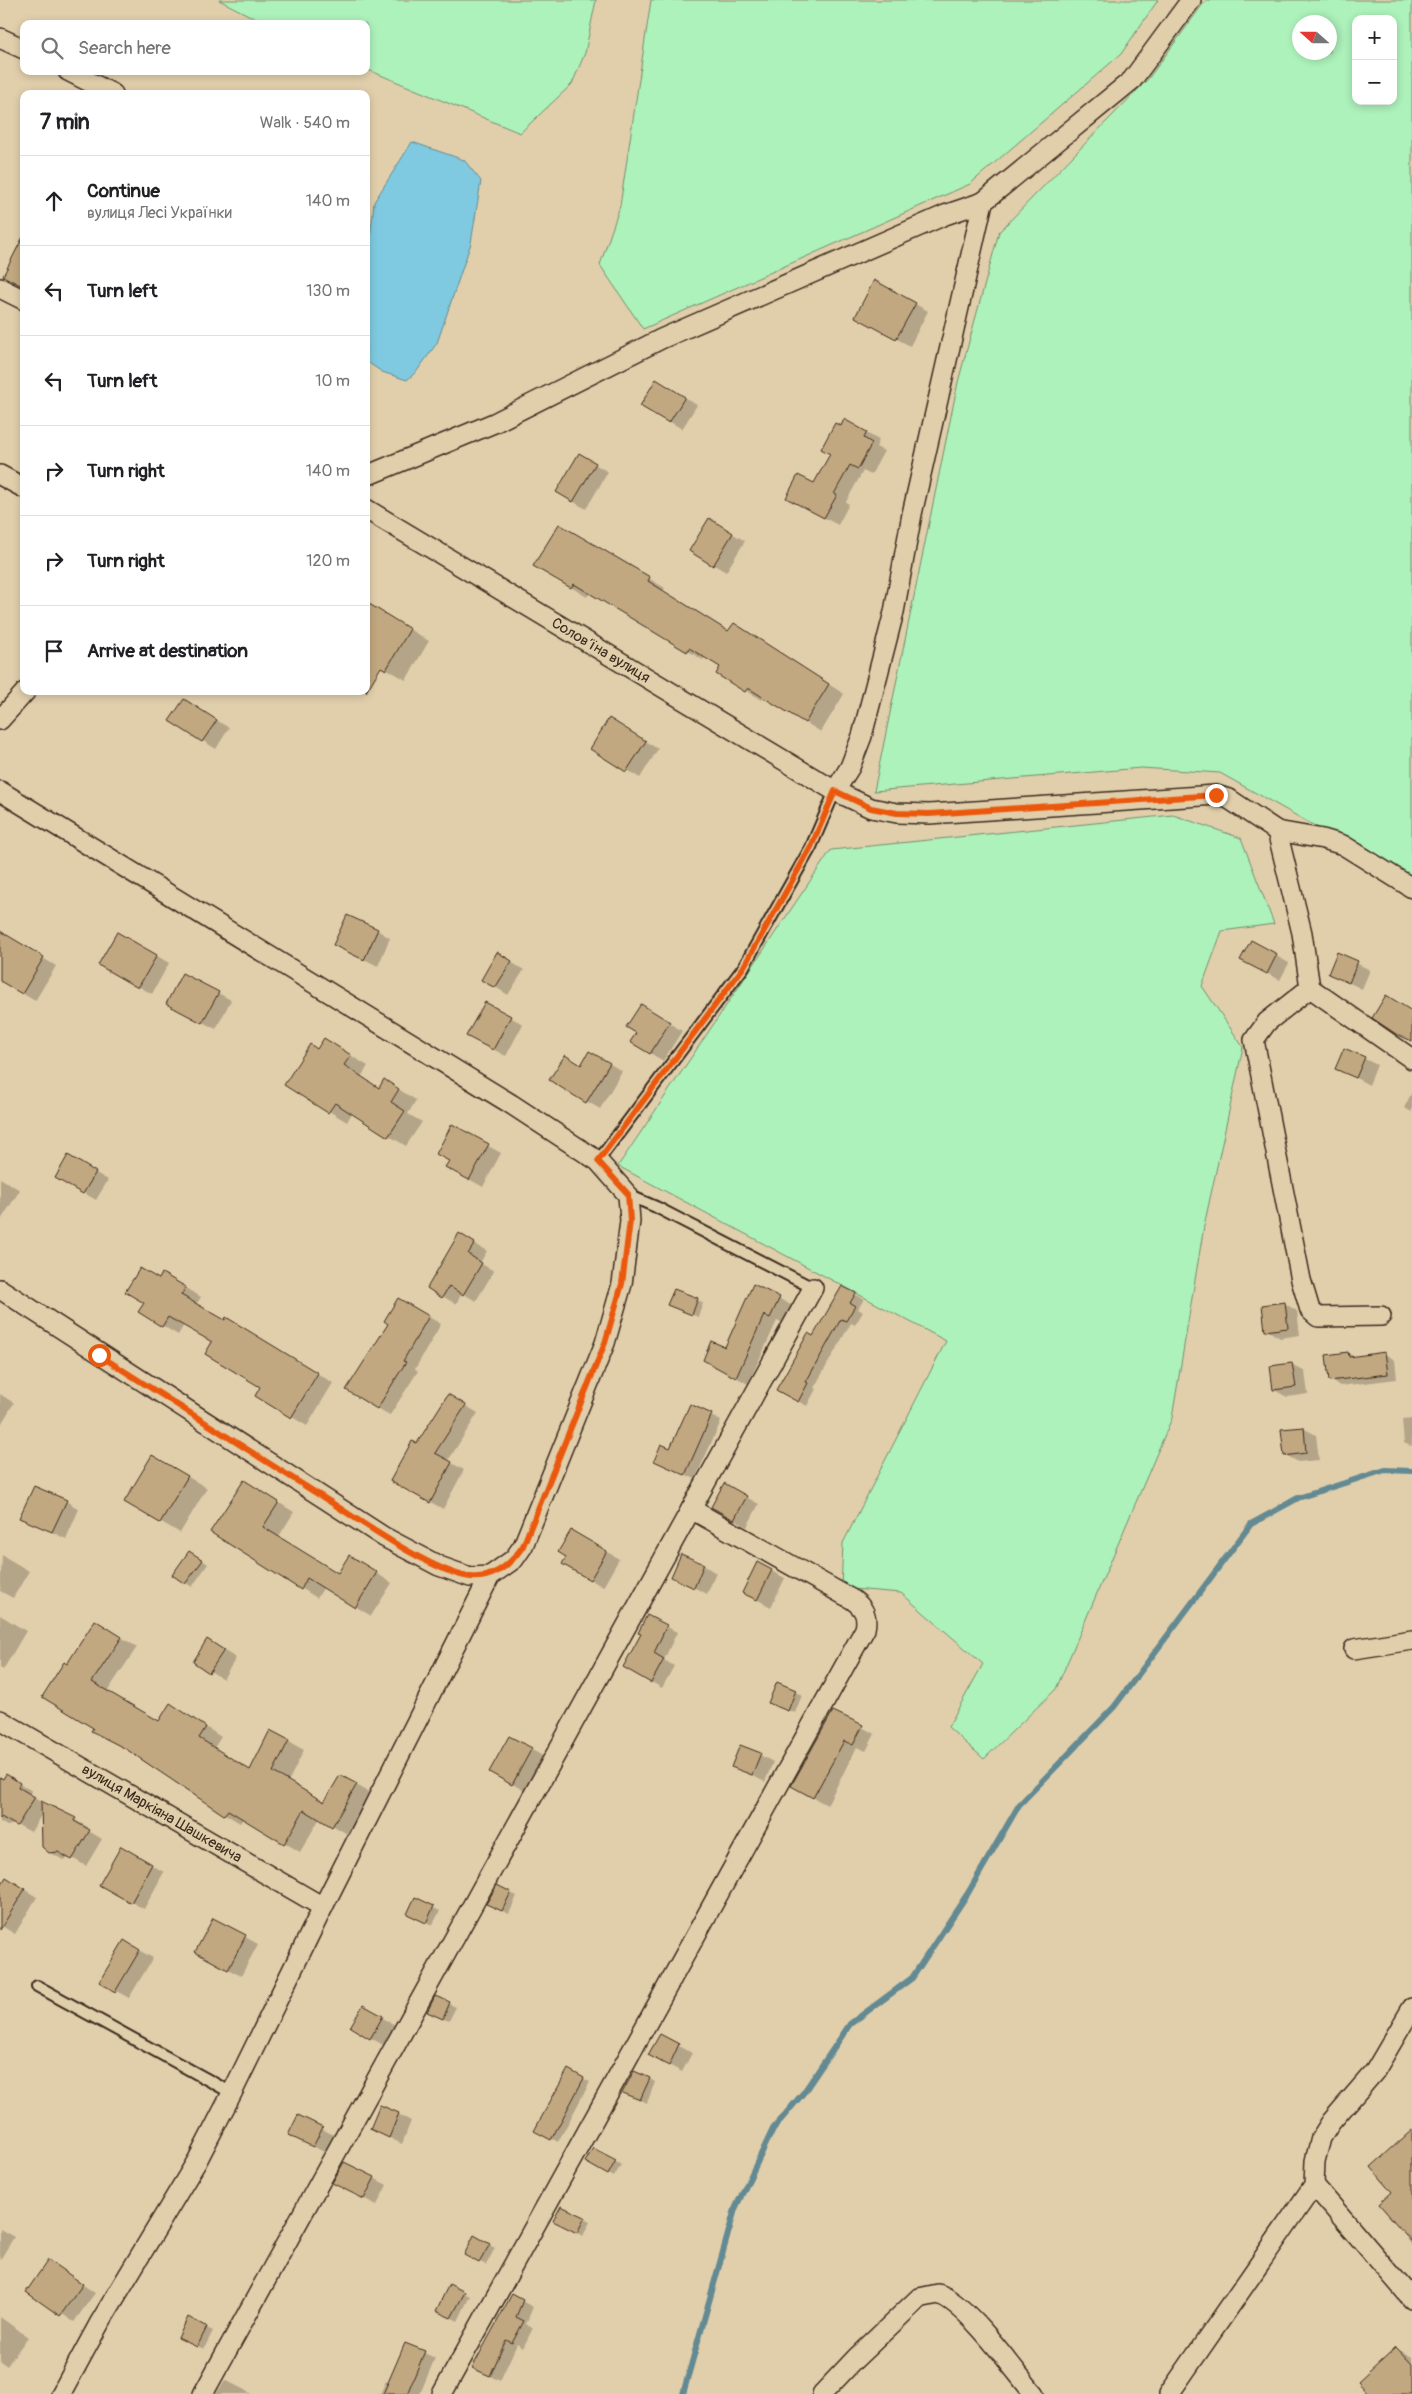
<!DOCTYPE html>
<html lang="en">
<head>
<meta charset="utf-8">
<style>
  :root { --surface:#fff; --page:#f6f6f6; --text:#202124; --muted:#757577; --line:#e0e0e0 }
  body { margin:0; font-family:Pangolin,sans-serif; background:var(--page); color:var(--text) }
  .controls { position:absolute; right:15px; top:15px; display:grid; overflow:hidden; border-radius:10px; box-shadow:0 2px 8px #0003 }
  .controls button { width:45px; height:45px; display:grid; place-items:center; padding:0; border:0; border-bottom:1px solid var(--line); background:var(--surface); color:var(--text); font:25px sans-serif }
  .compass { position:absolute; left:1292px; top:15px; width:45px; height:45px; border-radius:50%; background:var(--surface); box-shadow:0 2px 8px #0003; rotate:291deg }
  .stop { position:absolute; width:15px; height:15px; margin:-11px; border:4px solid #ea580c; border-radius:50%; background:#fff }
  .stop.end { background:#ea580c; border-color:#fff; box-shadow:0 1px 5px #0008 }
  .list { margin:0; padding:0; list-style:none }
  h2 { display:flex; justify-content:space-between; align-items:center; height:65px; margin:0; padding:0 20px; font-size:21px }
  h2 small { font-size:16px; font-weight:400; color:var(--muted) }
  .list li { display:grid; grid-template-columns:32px 1fr auto; gap:15px; align-items:center; box-sizing:border-box; height:90px; padding:0 20px; border-top:1px solid var(--line) }
  .list b { display:block; font-size:19px; white-space:nowrap }
  .list p { margin:0; font-size:16px; white-space:nowrap; color:var(--muted) }
  .list em { font-size:16px; font-style:normal; color:var(--muted) }
  .icon { flex:none; width:28px; height:28px; fill:none; stroke:currentColor; stroke-width:2; stroke-linecap:round; stroke-linejoin:round }
  .map { position:relative; flex:none; width:1412px; height:2394px; overflow:hidden }
  .search { position:absolute; background:var(--surface); box-shadow:0 2px 8px #0003; left:20px; top:20px; width:350px; height:55px; display:flex; align-items:center; gap:12px; box-sizing:border-box; padding:0 18px; border-radius:10px; color:var(--muted); font-size:19px }
  .panel { position:absolute; background:var(--surface); box-shadow:0 2px 8px #0003; left:20px; top:90px; width:350px; height:605px; border-radius:10px }
  .map>svg:first-child { display:block }
  .green { fill:#adf1bb; stroke:#748e6c; fill-rule:evenodd }
  .water { fill:#7fcae0; stroke:#648a92 }
  .shadow { fill:#0003 }
  .lines { fill:none; stroke-linecap:round; stroke-linejoin:round }
  .stream { stroke:#648a92; stroke-width:6 }
  .building { fill:#c2a880; stroke:#3b2a1e }
  .service-casing { stroke:#3b2a1e; stroke-width:14 }
  .minor-casing { stroke:#3b2a1e; stroke-width:22 }
  .service { stroke:#e1cfac; stroke-width:10 }
  .minor { stroke:#e1cfac; stroke-width:19 }
  .route { stroke:#ea580c; stroke-width:6 }
  .labels { text-anchor:middle; stroke-width:4; stroke-linejoin:round; paint-order:stroke }
  .street-label { font-size:15px; fill:#3b2a1e; stroke:#e1cfac }
</style>
</head>
<body>
<div class="map">
<svg width="1412" height="2394" viewBox="0 0 1412 2394">
  <rect width="100%" height="100%" fill="#e1cfac"/>
  <filter id="ink" filterUnits="userSpaceOnUse"><feTurbulence type="fractalNoise" baseFrequency=".02" numOctaves="2"/><feDisplacementMap in="SourceGraphic" scale="10" xChannelSelector="R" yChannelSelector="G"/><feConvolveMatrix kernelMatrix="1 2 1 2 8 2 1 2 1" color-interpolation-filters="sRGB"/></filter>
  <g filter="url(#ink)">
    <g class="green">
      <polygon points="219,0 596,0 585,53 572,84 520,133 366,69 366,24 266,24"/>
      <polygon points="651,0 1158,0 1121,54 970,184 643,329 600,265 620,206"/>
      <path d="M1206 0H1412V883L1383 864 1220 773 1141 768 874 791 958 382 999 232 1148 79ZM1356 19H1393V101H1356ZM1300 22H1330V52H1300Z"/>
      <polygon points="1173,815 1241,838 1274,924 1222,931 1202,986 1243,1047 1204,1226 1172,1418 1056,1689 984,1759 948,1727 983,1664 901,1593 841,1588 843,1543 946,1341 618,1166 831,850"/>
    </g>
    <polygon class="water" points="412,142 464,160 481,181 471,243 437,343 417,371 407,380 382,372 366,361 366,276 374,202"/>
    <g class="shadow">
      <polygon points="101,71 111,71 109,75"/>
      <polygon points="915,304 928,311 910,346 869,324"/>
      <polygon points="657,381 697,405 682,429 642,405"/>
      <polygon points="844,421 879,440 876,447 884,451 871,475 863,471 846,502 849,504 838,525 800,505 815,485 831,454"/>
      <polygon points="580,455 608,472 586,509 557,492"/>
      <polygon points="710,520 745,541 726,572 714,565"/>
      <polygon points="559,525 665,588 663,591 729,632 750,634 844,694 821,732 764,697 762,700 717,673 721,667 705,657 703,660 590,592 587,597 535,565"/>
      <polygon points="384,614 429,641 406,680 366,657"/>
      <polygon points="197,708 229,728 216,749 171,721"/>
      <polygon points="622,727 658,749 640,778 591,749"/>
      <polygon points="377,930 390,938 378,966 335,945"/>
      <polygon points="0,932 56,966 35,1001 0,980"/>
      <polygon points="118,933 169,963 152,994 100,965"/>
      <polygon points="1251,942 1289,963 1280,980 1254,967"/>
      <polygon points="498,954 524,970 508,995 483,979"/>
      <polygon points="1338,954 1370,970 1362,989 1329,973"/>
      <polygon points="183,974 231,1000 216,1029 180,1011"/>
      <polygon points="654,1013 682,1031 663,1061 650,1053"/>
      <polygon points="510,1017 523,1024 506,1056 481,1043"/>
      <polygon points="1345,1049 1377,1065 1369,1085 1337,1068"/>
      <polygon points="318,1050 342,1050 368,1066 361,1077 380,1088 385,1081 416,1100 408,1114 422,1122 406,1146 352,1113 347,1122 286,1085"/>
      <polygon points="590,1052 622,1071 600,1109 551,1080 581,1066"/>
      <polygon points="1412,1092 1412,1112 1404,1108"/>
      <polygon points="452,1126 501,1153 483,1187 460,1174 450,1160"/>
      <polygon points="68,1157 108,1180 96,1200 57,1177"/>
      <polygon points="0,1178 20,1190 1,1220 0,1219"/>
      <polygon points="459,1235 487,1251 480,1263 494,1271 476,1301 462,1293 456,1304 428,1288"/>
      <polygon points="159,1280 178,1283 201,1297 196,1305 225,1322 242,1328 333,1383 307,1426 292,1417 213,1342 184,1325 178,1335 140,1312"/>
      <polygon points="753,1285 791,1305 782,1323 777,1321 748,1384 716,1366"/>
      <polygon points="843,1288 864,1299 858,1309 863,1312 855,1325 851,1323 814,1388 816,1389 807,1406 786,1395 814,1337"/>
      <polygon points="398,1299 441,1324 415,1369 418,1371 390,1415 377,1408 390,1323"/>
      <polygon points="697,1299 703,1303 698,1317 675,1308"/>
      <polygon points="1284,1303 1297,1311 1300,1335 1280,1338 1267,1330"/>
      <polygon points="1348,1353 1355,1357 1385,1354 1395,1360 1397,1379 1340,1386 1330,1380"/>
      <polygon points="1292,1364 1305,1372 1308,1394 1287,1397 1274,1390"/>
      <polygon points="0,1394 14,1403 0,1426"/>
      <polygon points="461,1403 478,1413 448,1461 464,1470 443,1509 405,1488 417,1445"/>
      <polygon points="691,1406 721,1421 695,1479 655,1461 670,1450"/>
      <polygon points="1412,1419 1412,1446 1410,1446 1404,1443 1402,1420"/>
      <polygon points="1303,1428 1316,1435 1319,1460 1298,1462 1286,1455"/>
      <polygon points="152,1456 207,1488 180,1533 126,1501"/>
      <polygon points="724,1485 759,1504 747,1527 712,1507"/>
      <polygon points="260,1491 294,1512 278,1538 339,1574 365,1566 392,1583 371,1616 324,1587 317,1598 212,1532"/>
      <polygon points="66,1501 79,1509 66,1539 21,1517"/>
      <polygon points="572,1531 619,1559 603,1587 564,1564 568,1557"/>
      <polygon points="2,1555 29,1571 13,1598 0,1591"/>
      <polygon points="196,1556 208,1564 192,1587 174,1575"/>
      <polygon points="758,1564 785,1578 771,1607 756,1599"/>
      <polygon points="703,1565 716,1573 707,1594 673,1577"/>
      <polygon points="0,1615 26,1631 3,1670 0,1668"/>
      <polygon points="648,1617 677,1632 664,1660 674,1666 662,1688 624,1667 643,1634"/>
      <polygon points="111,1631 137,1647 107,1692 159,1722 186,1714 221,1737 214,1748 251,1771 271,1732 304,1750 288,1782 325,1804 341,1776 372,1794 349,1835 320,1818 300,1852 244,1818 240,1823 225,1814 132,1752 108,1740 95,1728 68,1666"/>
      <polygon points="221,1649 236,1658 223,1679 195,1662"/>
      <polygon points="777,1684 802,1695 795,1713 776,1705"/>
      <polygon points="833,1712 875,1734 866,1751 857,1747 827,1805 805,1793"/>
      <polygon points="531,1749 544,1757 525,1791 503,1779"/>
      <polygon points="760,1755 773,1762 765,1782 732,1766"/>
      <polygon points="6,1776 32,1791 30,1796 88,1827 87,1830 102,1839 86,1866 72,1858 63,1860 49,1852 43,1812 31,1832 16,1824 7,1826 0,1822 0,1787"/>
      <polygon points="122,1848 164,1872 144,1909 101,1885"/>
      <polygon points="6,1879 37,1897 15,1934 0,1925 0,1889"/>
      <polygon points="497,1887 517,1896 509,1914 494,1907"/>
      <polygon points="416,1899 440,1911 432,1926 414,1917"/>
      <polygon points="214,1920 258,1944 241,1976 209,1959"/>
      <polygon points="124,1942 153,1958 129,1998 100,1982"/>
      <polygon points="436,1998 456,2007 449,2021 434,2015"/>
      <polygon points="364,2007 395,2025 383,2045 352,2027"/>
      <polygon points="660,2036 692,2053 682,2072 663,2062"/>
      <polygon points="568,2071 590,2082 558,2142 536,2130"/>
      <polygon points="650,2079 655,2082 647,2103 630,2095"/>
      <polygon points="398,2114 411,2121 402,2144 371,2129"/>
      <polygon points="299,2116 335,2136 326,2153 303,2141"/>
      <polygon points="1412,2139 1412,2245 1406,2238 1408,2235 1394,2192"/>
      <polygon points="593,2149 621,2165 614,2177 586,2162"/>
      <polygon points="374,2178 387,2185 377,2205 347,2190"/>
      <polygon points="584,2219 590,2222 583,2236 561,2224"/>
      <polygon points="0,2229 14,2237 0,2260"/>
      <polygon points="474,2237 495,2248 486,2265 465,2254"/>
      <polygon points="49,2262 95,2293 74,2322 28,2291"/>
      <polygon points="464,2293 470,2296 458,2321 444,2314"/>
      <polygon points="512,2296 533,2307 526,2324 533,2328 523,2348 517,2344 500,2381 474,2368"/>
      <polygon points="0,2317 28,2337 7,2366 0,2361"/>
      <polygon points="189,2319 213,2331 204,2349 186,2341"/>
      <polygon points="405,2344 435,2358 420,2394 380,2394 386,2381 389,2383"/>
      <polygon points="1396,2348 1412,2357 1412,2394 1371,2394"/>
      <polygon points="225,2380 243,2389 251,2394 216,2394"/>
    </g>
    <g class="lines">
      <polyline class="stream" points="683,2394 735,2209 773,2129 804,2092 850,2024 912,1978 968,1893 1019,1805 1114,1707 1251,1524 1298,1498 1385,1470 1412,1471"/>
    </g>
    <g class="building">
      <polygon points="24,235 24,287 3,276"/>
      <polygon points="874,280 916,303 896,339 855,317"/>
      <polygon points="656,379 685,397 669,423 640,406"/>
      <polygon points="844,419 867,432 864,438 872,443 858,469 850,465 834,494 837,495 824,518 786,498 798,475 814,483 830,454 821,449 835,423 841,426"/>
      <polygon points="579,453 596,463 573,502 556,492"/>
      <polygon points="709,518 733,533 713,566 689,551"/>
      <polygon points="559,524 650,577 648,581 728,631 734,623 829,684 805,723 748,688 745,692 716,674 720,667 689,648 687,652 574,584 571,588 533,566"/>
      <polygon points="366,602 410,629 386,670 381,667 366,692"/>
      <polygon points="184,699 217,720 202,742 169,721"/>
      <polygon points="609,718 646,741 626,772 590,749"/>
      <polygon points="347,915 378,929 364,960 333,945"/>
      <polygon points="0,931 44,957 22,994 0,981"/>
      <polygon points="117,932 157,955 138,988 98,965"/>
      <polygon points="1251,940 1277,954 1267,974 1240,960"/>
      <polygon points="497,952 512,961 495,988 481,980"/>
      <polygon points="1337,952 1358,961 1349,983 1328,974"/>
      <polygon points="182,973 219,992 202,1023 166,1004"/>
      <polygon points="1386,995 1412,1011 1412,1041 1396,1034 1372,1018"/>
      <polygon points="485,1002 511,1016 493,1050 466,1036"/>
      <polygon points="641,1004 670,1022 650,1054 630,1042 636,1033 626,1027"/>
      <polygon points="324,1038 351,1055 344,1065 379,1088 384,1079 399,1089 391,1102 405,1111 388,1137 335,1103 328,1113 284,1085 310,1044 317,1049"/>
      <polygon points="1344,1048 1365,1057 1356,1078 1335,1069"/>
      <polygon points="589,1051 610,1063 586,1103 549,1080 565,1055 581,1065"/>
      <polygon points="452,1124 489,1144 469,1180 445,1167 449,1161 436,1154"/>
      <polygon points="68,1155 96,1172 83,1194 55,1178"/>
      <polygon points="459,1233 475,1243 468,1254 482,1263 463,1295 449,1286 442,1298 427,1288"/>
      <polygon points="140,1268 159,1279 162,1273 186,1287 181,1295 225,1320 226,1317 318,1373 291,1418 255,1396 260,1387 205,1354 212,1342 168,1317 162,1327 138,1312 144,1303 125,1292"/>
      <polygon points="753,1284 780,1297 770,1318 764,1315 736,1378 703,1360 711,1341 725,1347"/>
      <polygon points="842,1286 856,1293 850,1303 855,1306 846,1321 841,1319 806,1382 808,1383 798,1402 776,1390 808,1333 813,1336"/>
      <polygon points="674,1289 698,1298 692,1315 667,1305"/>
      <polygon points="398,1298 429,1316 403,1361 406,1362 377,1409 346,1390 388,1324 384,1321"/>
      <polygon points="1285,1302 1288,1328 1265,1331 1262,1305"/>
      <polygon points="1348,1352 1349,1357 1385,1352 1388,1374 1329,1381 1326,1355"/>
      <polygon points="1292,1363 1296,1387 1273,1390 1270,1366"/>
      <polygon points="448,1394 466,1405 435,1453 452,1462 430,1503 390,1481 412,1441 417,1443"/>
      <polygon points="690,1404 712,1414 685,1475 654,1461 661,1444 670,1448"/>
      <polygon points="1304,1427 1306,1453 1284,1456 1281,1429"/>
      <polygon points="152,1455 188,1476 160,1523 124,1502"/>
      <polygon points="244,1480 279,1502 263,1527 338,1573 349,1555 377,1572 355,1608 307,1578 301,1590 210,1532"/>
      <polygon points="724,1483 747,1496 734,1520 711,1507"/>
      <polygon points="34,1486 67,1500 52,1532 19,1518"/>
      <polygon points="571,1530 607,1551 590,1580 562,1564 566,1557 558,1552"/>
      <polygon points="189,1551 203,1560 185,1584 172,1575"/>
      <polygon points="681,1554 704,1564 694,1588 671,1577"/>
      <polygon points="757,1562 772,1570 757,1600 742,1593"/>
      <polygon points="647,1615 667,1625 654,1653 664,1659 651,1683 623,1667 641,1634 638,1633"/>
      <polygon points="95,1620 122,1637 92,1682 159,1721 170,1703 206,1727 199,1738 250,1770 270,1730 289,1740 273,1772 324,1802 340,1775 357,1784 332,1827 304,1810 284,1844 228,1810 224,1815 126,1749 91,1731 93,1728 42,1697 64,1662 67,1664"/>
      <polygon points="207,1639 224,1650 209,1673 193,1662"/>
      <polygon points="777,1682 796,1690 788,1711 768,1703"/>
      <polygon points="833,1711 863,1725 853,1745 844,1741 813,1798 791,1786"/>
      <polygon points="509,1736 532,1748 512,1785 489,1772"/>
      <polygon points="740,1745 761,1753 752,1775 731,1767"/>
      <polygon points="6,1774 20,1783 18,1787 35,1797 17,1826 1,1817 0,1819 0,1777 3,1779"/>
      <polygon points="41,1801 76,1818 74,1821 90,1830 72,1860 58,1852 49,1853 42,1847"/>
      <polygon points="121,1846 152,1864 131,1903 99,1885"/>
      <polygon points="6,1877 25,1889 0,1930 0,1887"/>
      <polygon points="497,1885 511,1892 502,1911 486,1904"/>
      <polygon points="415,1897 434,1906 426,1923 407,1914"/>
      <polygon points="213,1918 246,1935 228,1970 195,1952"/>
      <polygon points="124,1940 140,1950 115,1992 99,1982"/>
      <polygon points="435,1996 450,2002 443,2019 427,2012"/>
      <polygon points="363,2005 383,2016 370,2039 350,2027"/>
      <polygon points="660,2034 679,2044 669,2066 648,2055"/>
      <polygon points="568,2069 584,2078 551,2140 534,2131"/>
      <polygon points="634,2071 650,2078 640,2100 622,2093"/>
      <polygon points="380,2105 399,2113 389,2138 370,2129"/>
      <polygon points="298,2115 323,2127 313,2147 288,2135"/>
      <polygon points="1412,2130 1412,2242 1379,2204 1392,2192 1371,2167"/>
      <polygon points="593,2148 616,2160 608,2175 585,2162"/>
      <polygon points="344,2162 375,2177 364,2199 332,2183"/>
      <polygon points="561,2206 585,2217 577,2233 553,2221"/>
      <polygon points="474,2235 490,2244 479,2263 464,2255"/>
      <polygon points="48,2260 83,2284 60,2316 26,2292"/>
      <polygon points="449,2284 465,2292 451,2318 436,2311"/>
      <polygon points="512,2294 523,2300 516,2317 524,2321 512,2343 506,2340 490,2376 472,2368"/>
      <polygon points="188,2317 207,2327 197,2347 178,2338"/>
      <polygon points="405,2343 425,2351 407,2394 383,2394"/>
      <polygon points="1396,2347 1412,2364 1412,2394 1369,2394 1358,2382"/>
    </g>
    <g class="lines">
      <defs>
        <g id="service">
          <polyline points="598,1161 743,968 811,847 835,791"/>
          <polyline points="628,1195 656,1207 813,1288"/>
          <polyline points="37,1986 232,2093"/>
        </g>
        <g id="minor">
          <polyline points="0,38 24,49"/>
          <polyline points="68,71 113,94"/>
          <polyline points="0,288 24,300"/>
          <polyline points="0,475 24,488"/>
          <polyline points="366,476 494,423 661,339 945,215 983,202 1132,80 1191,0"/>
          <polyline points="366,509 835,791 871,808 897,813 929,814 1216,795 1229,799 1277,831 1323,839 1343,845 1412,888"/>
          <polyline points="0,720 26,691"/>
          <polyline points="0,791 511,1104 598,1161 628,1195 630,1221 622,1284 605,1343 523,1546 514,1559 490,1576 323,1907 232,2093 197,2161 99,2324 61,2394"/>
          <polyline points="835,791 850,767 862,736 894,612 912,514 983,202"/>
          <polyline points="1277,831 1302,933 1310,988 1267,1022 1254,1040 1301,1280 1310,1310 1318,1317 1381,1316"/>
          <polyline points="1310,988 1412,1059"/>
          <polyline points="0,1289 384,1537 439,1566 470,1577 490,1576"/>
          <polyline points="1354,1649 1412,1640"/>
          <polyline points="0,1720 323,1907"/>
          <polyline points="1314,2185 1412,2299"/>
          <polyline points="203,2394 813,1288"/>
          <path d="M442 2394 865 1629C868 1616 864 1608 853 1600L691 1509"/>
          <path d="M822 2394 856 2358 919 2298 938 2294C966 2302 1014 2370 1034 2394"/>
          <polyline points="1169,2394 1314,2185 1315,2161 1321,2138 1331,2122 1375,2071 1412,2008"/>
        </g>
      </defs>
      <use href="#service" class="service-casing"/>
      <use href="#minor" class="minor-casing"/>
      <use href="#service" class="service"/>
      <use href="#minor" class="minor"/>
    </g>
  </g>
  <g class="lines" filter="url(#ink)">
    <path class="route" d="M99 1355C176 1404 254 1454 332 1503 363 1523 436 1574 471 1577 494 1579 511 1564 523 1546L605 1343 622 1284 630 1221 628 1194 598 1161 743 968 811 847 835 791 871 808 897 813 929 814 1216 795"/>
  </g>
  <g class="labels">
    <g class="street-label">
      <text transform="translate(601 650) rotate(31)" y="5">Соловʼїна вулиця</text>
      <text transform="translate(162 1813) rotate(30)" y="5">вулиця Маркіяна Шашкевича</text>
    </g>
  </g>
</svg>
<div class="controls">
<button>+</button>
<button>−</button>
</div>
<svg class="compass" viewBox="-18 -18 36 36"><path d="M0-13l5 13h-10z" fill="#e53935"/><path d="M0 13l5-13h-10z" fill="#757577"/></svg>
<div class="stop" style="left:99px;top:1355px"></div>
<div class="stop end" style="left:1216px;top:795px"></div>
<div class="search"><svg class="icon" aria-label="search" viewBox="0 0 24 24"><circle cx="10" cy="10" r="6"/><path d="M15 15l6 6"/></svg>Search here</div>
<section class="panel">
<h2>7 min<small>Walk · 540 m</small></h2>
<ul class="list">
<li><svg class="icon" aria-label="ahead" viewBox="0 0 24 24"><path d="M12 20V5M6 11l6-6 6 6"/></svg><div><b>Continue</b><p>вулиця Лесі Українки</p></div><em>140 m</em></li>
<li><svg class="icon" aria-label="left" viewBox="0 0 24 24"><path d="M17 20v-9H6M10 6l-5 5 5 5"/></svg><div><b>Turn left</b></div><em>130 m</em></li>
<li><svg class="icon" aria-label="left" viewBox="0 0 24 24"><path d="M17 20v-9H6M10 6l-5 5 5 5"/></svg><div><b>Turn left</b></div><em>10 m</em></li>
<li><svg class="icon" aria-label="right" viewBox="0 0 24 24"><path d="M7 20v-9h11M14 6l5 5-5 5"/></svg><div><b>Turn right</b></div><em>140 m</em></li>
<li><svg class="icon" aria-label="right" viewBox="0 0 24 24"><path d="M7 20v-9h11M14 6l5 5-5 5"/></svg><div><b>Turn right</b></div><em>120 m</em></li>
<li><svg class="icon" aria-label="arrive" viewBox="0 0 24 24"><path d="M6 21V4h12l-3 4 3 4H6"/></svg><div><b>Arrive at destination</b></div></li>
</ul>
</section>
</div>
</body>
</html>
